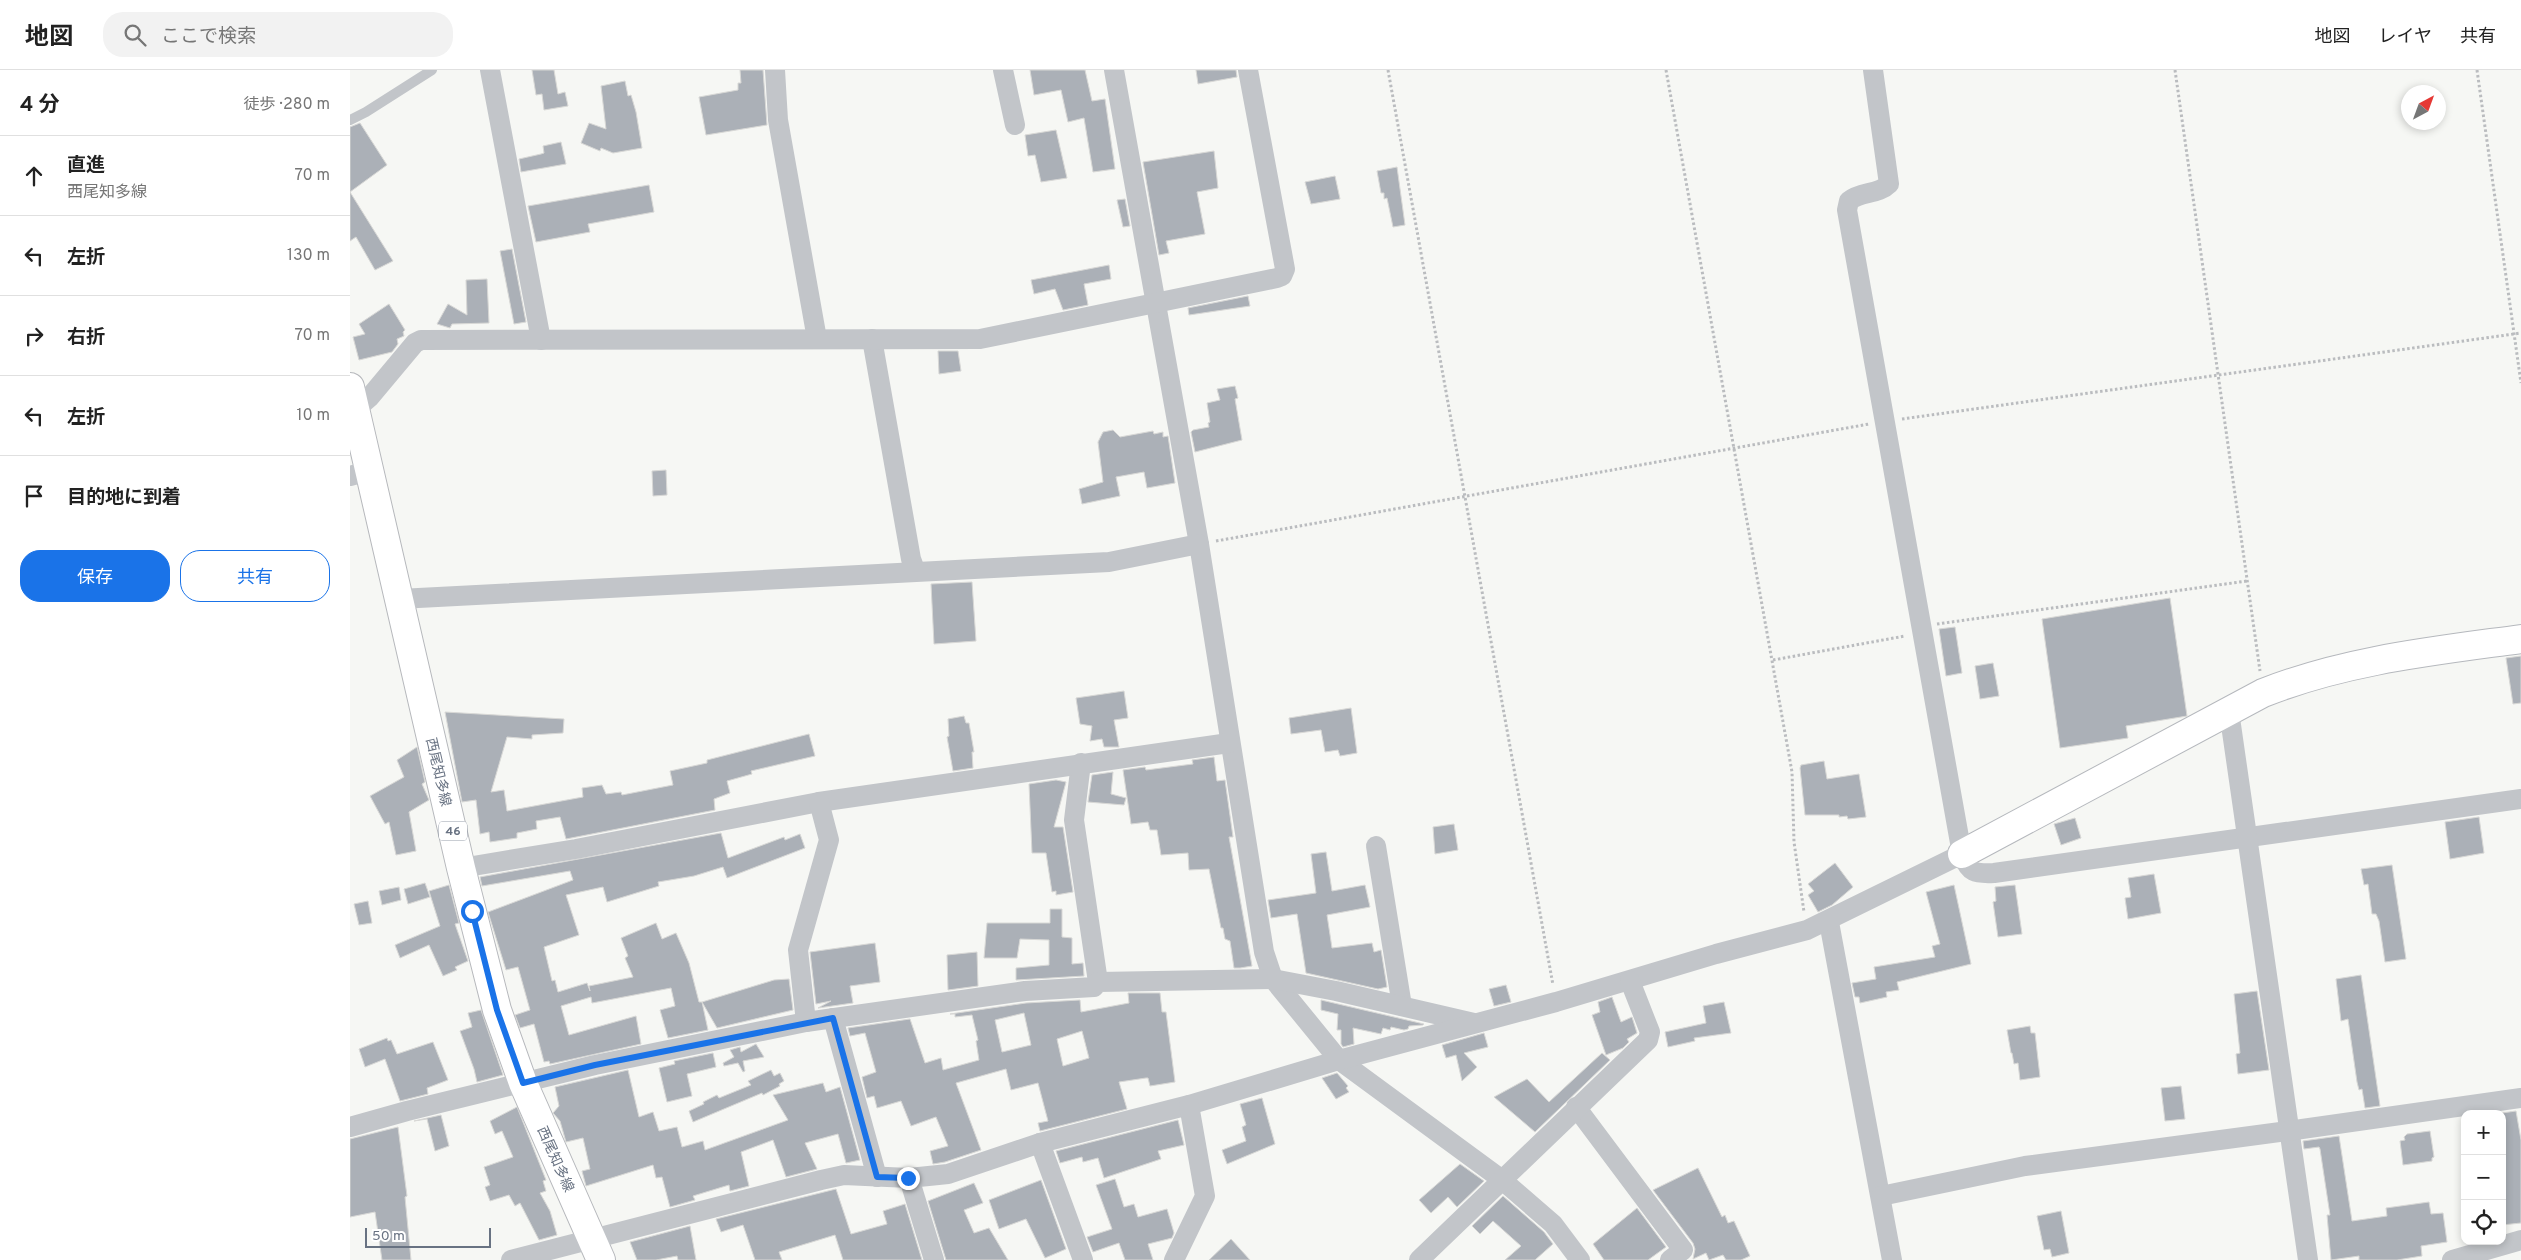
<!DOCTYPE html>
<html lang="ja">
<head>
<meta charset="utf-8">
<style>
  :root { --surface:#fff; --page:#f2f2f2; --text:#222; --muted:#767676; --line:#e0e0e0; --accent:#1a73e8 }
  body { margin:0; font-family:Overpass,"Noto Sans JP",sans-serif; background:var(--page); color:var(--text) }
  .controls { position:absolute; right:15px; bottom:15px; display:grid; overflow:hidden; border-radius:10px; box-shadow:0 2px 8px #0003 }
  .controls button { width:45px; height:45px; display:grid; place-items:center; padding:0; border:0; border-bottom:1px solid var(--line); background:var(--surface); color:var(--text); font:25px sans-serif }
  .compass { position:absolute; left:2051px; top:15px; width:45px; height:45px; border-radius:50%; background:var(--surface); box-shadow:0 2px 8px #0003; rotate:41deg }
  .scale { position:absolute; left:15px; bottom:12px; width:126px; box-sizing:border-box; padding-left:5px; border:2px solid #687282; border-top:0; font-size:14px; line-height:18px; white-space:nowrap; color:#687282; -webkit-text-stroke:4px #fff; paint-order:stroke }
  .stop { position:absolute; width:15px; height:15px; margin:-11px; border:4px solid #1a73e8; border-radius:50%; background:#fff }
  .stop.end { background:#1a73e8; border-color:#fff; box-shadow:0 1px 5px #0008 }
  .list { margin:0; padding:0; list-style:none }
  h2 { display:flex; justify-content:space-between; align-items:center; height:65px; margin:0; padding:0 20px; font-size:21px }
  h2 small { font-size:16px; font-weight:400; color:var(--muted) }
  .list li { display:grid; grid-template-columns:32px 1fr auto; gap:15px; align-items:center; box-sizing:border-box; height:80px; padding:0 20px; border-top:1px solid var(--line) }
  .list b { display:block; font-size:19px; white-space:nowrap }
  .list p { margin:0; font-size:16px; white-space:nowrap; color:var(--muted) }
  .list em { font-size:16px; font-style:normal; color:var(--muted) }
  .actions { display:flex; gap:10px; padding:15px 20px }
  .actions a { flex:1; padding:11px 0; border:1px solid var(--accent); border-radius:20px; text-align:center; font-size:18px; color:var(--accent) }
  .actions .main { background:var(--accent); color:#fff }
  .icon { flex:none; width:28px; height:28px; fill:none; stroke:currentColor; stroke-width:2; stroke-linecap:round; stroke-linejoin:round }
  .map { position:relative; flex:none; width:2171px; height:1190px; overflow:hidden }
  header { display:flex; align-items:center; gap:30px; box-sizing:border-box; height:70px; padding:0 25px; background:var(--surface); border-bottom:1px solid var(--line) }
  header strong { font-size:24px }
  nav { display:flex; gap:28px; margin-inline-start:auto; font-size:18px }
  .search { width:350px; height:45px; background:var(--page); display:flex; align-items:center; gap:12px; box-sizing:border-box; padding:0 18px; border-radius:20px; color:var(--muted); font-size:19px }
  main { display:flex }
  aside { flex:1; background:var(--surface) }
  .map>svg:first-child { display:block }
  .building { fill:#abb0b7; stroke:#d8d8d6; fill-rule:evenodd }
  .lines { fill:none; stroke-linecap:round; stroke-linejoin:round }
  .secondary-casing { stroke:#b5b8bd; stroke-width:30 }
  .primary-casing { stroke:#b6b8bc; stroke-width:30 }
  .path { stroke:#babcbf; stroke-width:3; stroke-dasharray:2.5 2.5; stroke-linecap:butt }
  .lane { stroke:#c2c5c9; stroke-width:10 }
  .street { stroke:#c2c5c9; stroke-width:20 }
  .secondary { stroke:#fff; stroke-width:28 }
  .primary { stroke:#fff; stroke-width:28 }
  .route { stroke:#1a73e8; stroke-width:6 }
  .labels { text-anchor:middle; stroke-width:5; stroke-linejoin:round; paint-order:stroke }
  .shield { fill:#fff; stroke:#959ca8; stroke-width:1 }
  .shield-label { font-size:12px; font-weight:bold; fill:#687282 }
  .street-label { font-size:14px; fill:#687282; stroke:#fff }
</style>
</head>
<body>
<header>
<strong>地図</strong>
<div class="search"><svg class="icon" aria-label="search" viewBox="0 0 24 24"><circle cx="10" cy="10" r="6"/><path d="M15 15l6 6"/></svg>ここで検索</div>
<nav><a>地図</a><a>レイヤ</a><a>共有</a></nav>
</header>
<main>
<aside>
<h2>4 分<small>徒歩 · 280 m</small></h2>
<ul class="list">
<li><svg class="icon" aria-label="ahead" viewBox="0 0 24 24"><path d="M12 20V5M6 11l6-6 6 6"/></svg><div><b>直進</b><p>西尾知多線</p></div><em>70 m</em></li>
<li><svg class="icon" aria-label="left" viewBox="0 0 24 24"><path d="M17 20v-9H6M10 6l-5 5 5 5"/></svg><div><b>左折</b></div><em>130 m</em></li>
<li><svg class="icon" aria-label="right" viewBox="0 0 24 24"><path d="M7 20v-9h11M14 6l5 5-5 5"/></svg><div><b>右折</b></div><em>70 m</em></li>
<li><svg class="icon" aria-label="left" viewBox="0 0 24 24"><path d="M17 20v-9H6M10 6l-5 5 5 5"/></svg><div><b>左折</b></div><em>10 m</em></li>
<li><svg class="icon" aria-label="arrive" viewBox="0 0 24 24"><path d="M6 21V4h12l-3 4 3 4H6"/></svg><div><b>目的地に到着</b></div></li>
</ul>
<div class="actions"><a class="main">保存</a><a>共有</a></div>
</aside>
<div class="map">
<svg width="2171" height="1190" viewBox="0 0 2171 1190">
  <rect width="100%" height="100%" fill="#f6f7f4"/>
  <g class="building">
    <polygon points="182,0 204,0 208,24 215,22 218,36 194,40 192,24 186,25"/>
    <polygon points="390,0 413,0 417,55 356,65 349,27 388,20 388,13 391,13"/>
    <polygon points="680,0 735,0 742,31 755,29 765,99 743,102 734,48 718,52 711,20 684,25"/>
    <polygon points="846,0 886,0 887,7 848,14"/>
    <polygon points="275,11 278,26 281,25 286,42 292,78 263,83 251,78 250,81 231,73 239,53 256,59 251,16"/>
    <polygon points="10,53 37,95 0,122 0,57"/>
    <polygon points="706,60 717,108 691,112 685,85 678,86 675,65"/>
    <polygon points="211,72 216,94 171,102 169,89 191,84 194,83 193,76"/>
    <polygon points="864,81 868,118 847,122 855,164 816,171 819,183 809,185 793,92"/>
    <polygon points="1047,97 1055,155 1043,157 1037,128 1034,129 1034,123 1031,123 1027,101"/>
    <polygon points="985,106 990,129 961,134 955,112"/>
    <polygon points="299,115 304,142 238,154 240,162 186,172 178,136"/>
    <polygon points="0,122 43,191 25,200 6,167 0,171"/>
    <polygon points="775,129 780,156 773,157 767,130"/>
    <polygon points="162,179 176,252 164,254 150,181"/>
    <polygon points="759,195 761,209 734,214 738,235 713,240 705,219 684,224 681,210"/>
    <polygon points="137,209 139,253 102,254 100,258 87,254 98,234 117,245 116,210"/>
    <polygon points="898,226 900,236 839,245 838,238"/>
    <polygon points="39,234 55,260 53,262 54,266 47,269 48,274 42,282 9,290 3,267 15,264 9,254"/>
    <polygon points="588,281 608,281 611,301 589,304"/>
    <polygon points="885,316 888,328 885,329 892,370 845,382 841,362 843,360 859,357 858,353 860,352 857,333 870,330 867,319"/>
    <polygon points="763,360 770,367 803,361 804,364 813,362 813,367 818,366 825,413 797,418 794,402 766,407 770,426 732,434 729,419 753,412 748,372 753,362"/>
    <polygon points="316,400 317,425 303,426 302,401"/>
    <polygon points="622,512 626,571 584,574 581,514"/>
    <polygon points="1820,528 1837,646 1776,656 1778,668 1710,678 1692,549"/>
    <polygon points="1605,557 1612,603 1596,606 1589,559"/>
    <polygon points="2171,586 2171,633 2163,634 2156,588"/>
    <polygon points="1643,593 1649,626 1630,629 1625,596"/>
    <polygon points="774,621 778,648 764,650 769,677 754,677 752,669 740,671 742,656 730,654 726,628"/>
    <polygon points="1001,638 1007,683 990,686 988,680 975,682 971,660 941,664 939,648"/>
    <polygon points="95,642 214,649 213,663 182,665 182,669 157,667 141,722 154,720 157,741 233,727 232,718 252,715 256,724 271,722 272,725 323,715 320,701 357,693 357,690 459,664 465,686 401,701 402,704 377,711 380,723 364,729 365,740 216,769 210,747 186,751 187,759 167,763 167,768 140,772 139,762 130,764 126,730 112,732"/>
    <polygon points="614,646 616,653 619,653 624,682 622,682 623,698 603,701 597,667 599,666 598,649"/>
    <polygon points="67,677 75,712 72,714 79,730 59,742 66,781 46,785 39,752 35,754 20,726 54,707 47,690"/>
    <polygon points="864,687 867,711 875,710 883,767 879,767 902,896 890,898 884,898 880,871 875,869 873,858 871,858 859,799 839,800 838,783 811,785 807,760 800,760 798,752 781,754 773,700 795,697 796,700 843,694 842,690"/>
    <polygon points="1474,691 1477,709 1509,704 1516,747 1498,749 1497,746 1489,747 1489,745 1455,745 1450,698 1451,695"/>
    <polygon points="763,702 761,724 776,728 774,735 738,732 742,705"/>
    <polygon points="706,710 716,712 704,757 713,757 723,822 706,825 706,821 702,822 696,783 682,783 679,714"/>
    <polygon points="2129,747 2134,783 2100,789 2095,752"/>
    <polygon points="1725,748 1731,768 1711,775 1704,754"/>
    <polygon points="1104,754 1108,780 1085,784 1083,757"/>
    <polygon points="371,763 378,788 434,767 435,770 450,764 455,778 377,808 373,797 344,806 308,812 309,816 257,832 253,817 216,825 229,865 194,877 202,911 205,910 208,922 237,913 240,921 239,916 283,907 275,888 278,886 271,868 306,853 312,869 326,863 339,893 349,932 352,932 358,960 318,968 310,940 325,936 321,918 242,933 241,927 211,936 219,965 286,946 291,974 200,994 199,991 194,992 184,954 170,958 165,945 180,940 168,897 156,900 138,842 223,810 220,801 132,816 130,807"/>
    <polygon points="976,782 982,821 1015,815 1020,837 977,845 982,878 1022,873 1024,882 1031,880 1037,917 1028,919 956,903 947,844 921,848 918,830 966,823 961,784"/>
    <polygon points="1485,793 1503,817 1482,835 1468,842 1458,825 1464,821 1458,814"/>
    <polygon points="2042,795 2056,889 2035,892 2029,851 2026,844 2022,844 2018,814 2014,815 2011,799"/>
    <polygon points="1804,804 1811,843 1778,849 1775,828 1781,827 1778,808"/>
    <polygon points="75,813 80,827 58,834 54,819"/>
    <polygon points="99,815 109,853 105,854 118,891 105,897 107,900 93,906 79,875 50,888 45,875 90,856 79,821"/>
    <polygon points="1604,815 1621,894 1547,912 1549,920 1536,922 1537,927 1510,933 1509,927 1505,927 1502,913 1526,909 1524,897 1585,887 1582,876 1590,874 1576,822"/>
    <polygon points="1665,815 1672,864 1648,867 1643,832 1646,831 1645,817"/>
    <polygon points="49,817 51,830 32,835 29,821"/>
    <polygon points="18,831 22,853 9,855 4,834"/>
    <polygon points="700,839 712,839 712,867 722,868 722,894 733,893 734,906 666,910 666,898 699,895 699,870 670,869 667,888 634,888 637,853 700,853"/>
    <polygon points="525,873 530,912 500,916 503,933 468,938 481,931 466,934 460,882"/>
    <polygon points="627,882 628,916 598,920 597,885"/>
    <polygon points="2011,905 2030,1036 2015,1038 2012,1019 2009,1020 2007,1012 1998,949 1991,951 1986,909"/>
    <polygon points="439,909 443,940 367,958 352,932 424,910"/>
    <polygon points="1156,915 1161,932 1144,936 1139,919"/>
    <polygon points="1907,921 1919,1000 1888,1004 1886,984 1890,983 1884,924"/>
    <path d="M778 923H810L812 942H816L825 1012 800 1016 798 1008H796L769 1012 777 1039 690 1061 688 1053 698 1051 688 1013 661 1020 656 999 606 1013 631 1080 595 1092 583 1094 580 1081 598 1076 586 1047 561 1056 551 1031 527 1038 524 1026 517 1028 512 1007 526 1002 515 963 500 966 498 958 560 949 575 993 591 988 593 1000 629 990 626 971 628 970 622 945 605 947V944H600L676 933 730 930 731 942 779 933ZM674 943 681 975 652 982 645 950ZM732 961 739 988 713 996 707 969Z"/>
    <polygon points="1262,927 1271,952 1282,947 1287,963 1277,969 1279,972 1273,978 1256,985 1242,945 1250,942 1248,932"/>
    <polygon points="971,930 1074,954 1073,955 1059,956 1058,959 1054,960 1041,957 1040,960 1033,958 1031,964 1003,958 1004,974 993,977 991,974 991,960 987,960 988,944 971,940"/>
    <polygon points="1374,932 1381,963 1344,968 1345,971 1318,977 1315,962 1356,953 1353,936"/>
    <polygon points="131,940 153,1005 127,1012 124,999 110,961 122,957 118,943"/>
    <polygon points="1680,956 1681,963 1685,963 1690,1007 1670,1010 1668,993 1664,994 1662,983 1661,983 1657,960"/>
    <polygon points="1134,963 1138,977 1114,983 1127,997 1112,1011 1106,985 1096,988 1092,975"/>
    <polygon points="37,968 38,971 41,970 47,984 83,972 98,1010 77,1018 78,1024 50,1031 35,989 15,997 9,979"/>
    <polygon points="406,974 414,987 393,991 395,1001 393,1002 388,993 374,996 373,993 384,987 380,980 390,977 391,982"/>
    <polygon points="363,983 366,997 337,1004 342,1026 317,1032 309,998 325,994 324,991"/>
    <polygon points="1252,983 1260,990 1185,1062 1144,1027 1177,1009 1199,1032"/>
    <polygon points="278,1000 289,1047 303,1042 309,1061 327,1057 332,1077 353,1071 355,1080 438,1050 423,1025 473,1013 476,1022 490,1017 510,1090 496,1093 488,1064 455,1073 467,1099 436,1107 423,1070 391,1082 399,1116 380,1121 379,1115 343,1126 345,1130 320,1137 312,1107 306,1108 303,1095 236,1116 232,1101 240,1099 233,1068 216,1072 210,1051 203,1043 209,1036 205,1017"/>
    <polygon points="421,1000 424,1006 430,1003 434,1011 429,1014 430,1016 413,1025 412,1023 343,1052 339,1041 354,1034 353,1032 367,1025 369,1028 401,1015 398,1011"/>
    <polygon points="987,1003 998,1016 996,1018 999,1022 986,1029 972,1008"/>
    <polygon points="1831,1016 1835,1049 1815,1051 1811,1018"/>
    <polygon points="912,1028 925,1074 877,1094 872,1080 896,1071 892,1057 896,1055 890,1034"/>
    <polygon points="167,1037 196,1110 193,1111 196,1121 190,1123 200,1141 207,1165 189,1170 170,1133 165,1136 159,1125 140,1131 135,1117 140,1115 134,1097 163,1087 152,1061 145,1064 140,1051"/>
    <polygon points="2166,1041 2171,1070 2171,1153 2152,1155 2152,1043"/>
    <polygon points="91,1045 99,1076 85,1081 77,1049 64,1051"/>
    <polygon points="828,1050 834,1075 808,1081 811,1089 754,1108 748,1088 733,1092 732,1087 710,1093 706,1081"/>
    <polygon points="48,1057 57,1126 55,1127 61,1190 32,1190 25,1142 0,1147 0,1069"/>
    <polygon points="2080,1061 2084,1087 2082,1088 2082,1091 2053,1095 2050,1071 2055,1070 2054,1067 2057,1064"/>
    <polygon points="1989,1066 2002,1151 2037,1146 2036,1138 2079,1132 2081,1144 2093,1143 2097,1172 2071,1176 2072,1186 2047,1190 2009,1190 2009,1186 1981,1190 1977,1145 1980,1145 1970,1079 1969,1077 1954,1079 1953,1071"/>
    <polygon points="1110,1094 1134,1111 1107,1137 1098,1127 1081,1143 1069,1130"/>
    <polygon points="1348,1098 1372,1147 1375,1145 1378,1153 1384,1151 1400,1186 1391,1190 1376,1190 1373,1185 1359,1190 1356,1183 1343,1189 1345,1179 1343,1173 1303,1120"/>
    <polygon points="765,1109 774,1137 784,1134 788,1147 817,1139 824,1163 822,1168 798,1174 803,1190 775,1190 769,1173 743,1182 737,1167 762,1159 746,1115"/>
    <polygon points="691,1110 716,1179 695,1188 676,1149 649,1159 639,1130"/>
    <polygon points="624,1113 633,1133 614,1140 624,1163 639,1158 658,1190 596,1190 578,1131"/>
    <polygon points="486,1119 501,1164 537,1154 533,1141 555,1134 572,1190 493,1190 485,1165 429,1182 432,1190 405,1190 393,1155 371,1162 366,1149"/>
    <polygon points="1153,1126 1194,1162 1203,1174 1185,1190 1155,1190 1171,1176 1143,1151 1130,1164 1122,1156"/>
    <polygon points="1287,1138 1316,1177 1298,1190 1254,1190 1243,1174"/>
    <polygon points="1711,1141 1719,1183 1702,1187 1700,1179 1694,1180 1687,1146"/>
    <polygon points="340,1156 346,1190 328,1190 327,1186 306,1190 287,1190 280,1172"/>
    <polygon points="881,1169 900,1190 859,1190"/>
  </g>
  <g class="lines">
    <defs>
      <path id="secondary" d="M1612 784 1913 623C1996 590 2084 581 2171 569"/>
      <polyline id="primary" points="0,317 111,798 147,940 173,1013 251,1190"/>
    </defs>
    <use href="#secondary" class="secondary-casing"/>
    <use href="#primary" class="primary-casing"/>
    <g class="path">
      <polyline points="1038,0 1203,915"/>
      <polyline points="1316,0 1442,702 1444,772 1454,842"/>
      <polyline points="1825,0 1910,601"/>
      <polyline points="2127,0 2171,313"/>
      <polyline points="1552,349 2171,263"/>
      <polyline points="866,471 1519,354"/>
      <polyline points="1587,554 1897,511"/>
      <polyline points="1423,590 1555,566"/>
    </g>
    <polyline class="lane" points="0,50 16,42 82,0"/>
    <g class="street">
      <polyline points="140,0 191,270"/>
      <polyline points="425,0 428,50 467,269"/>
      <polyline points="653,0 665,55"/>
      <polyline points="764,0 849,474 914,882 923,909 989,990 1151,1109 1203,1154 1230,1190"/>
      <path d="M1523 0 1539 114C1528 125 1511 121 1499 131L1497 140C1537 354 1572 570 1612 784 1619 803 1625 804 1644 803L2171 729"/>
      <polyline points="522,269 561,489 565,500"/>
      <polyline points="5,340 19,328 65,273 71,270 630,269 927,208 932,206 935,199 898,0"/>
      <polyline points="0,406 18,401"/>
      <polyline points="49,529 759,492 849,474"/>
      <polyline points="1879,641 1958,1190"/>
      <polyline points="731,693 724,750 748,912"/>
      <polyline points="1026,776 1052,936"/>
      <polyline points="111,798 226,779 469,732 879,673"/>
      <polyline points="1479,852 1542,1190"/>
      <polyline points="483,948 527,1107"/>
      <polyline points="456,952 448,880 479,770 469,732"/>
      <polyline points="1226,1037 1333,1180 1320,1190"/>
      <polyline points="0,1057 57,1041 245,995 456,952 675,921 744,917 748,912 923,909 986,921 1124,953"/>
      <polyline points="690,1073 733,1190"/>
      <polyline points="559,1108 584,1190"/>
      <polyline points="1531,1126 1675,1096 1938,1061 2171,1028"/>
      <polyline points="161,1190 471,1110 494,1105 559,1108 598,1104 690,1073 839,1035 989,990 1206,932 1366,884 1457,860 1612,784"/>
      <polyline points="824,1190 855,1126 839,1035"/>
      <polyline points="1069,1190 1298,970 1300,962 1280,911"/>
      <polyline points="2102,1190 2171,1170"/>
    </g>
    <use href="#secondary" class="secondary"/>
    <use href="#primary" class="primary"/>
  </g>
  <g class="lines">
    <polyline class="route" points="122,841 147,940 173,1013 245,995 483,948 527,1107 558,1108"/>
  </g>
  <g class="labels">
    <rect class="shield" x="89" y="751.5" width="28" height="19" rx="4"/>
    <g class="shield-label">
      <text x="103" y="765">46</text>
    </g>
    <g class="street-label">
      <text transform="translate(89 702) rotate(77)" y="5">西尾知多線</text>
      <text transform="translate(206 1089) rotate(66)" y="5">西尾知多線</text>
    </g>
  </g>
</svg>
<div class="controls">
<button>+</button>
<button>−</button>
<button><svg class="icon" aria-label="locate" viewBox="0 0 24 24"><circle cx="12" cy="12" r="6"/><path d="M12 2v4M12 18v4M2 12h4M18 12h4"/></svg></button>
</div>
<svg class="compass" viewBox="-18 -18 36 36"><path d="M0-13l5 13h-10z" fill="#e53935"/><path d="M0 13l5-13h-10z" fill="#767676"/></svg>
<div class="scale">50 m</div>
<div class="stop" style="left:122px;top:841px"></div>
<div class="stop end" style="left:558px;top:1108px"></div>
</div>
</main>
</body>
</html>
